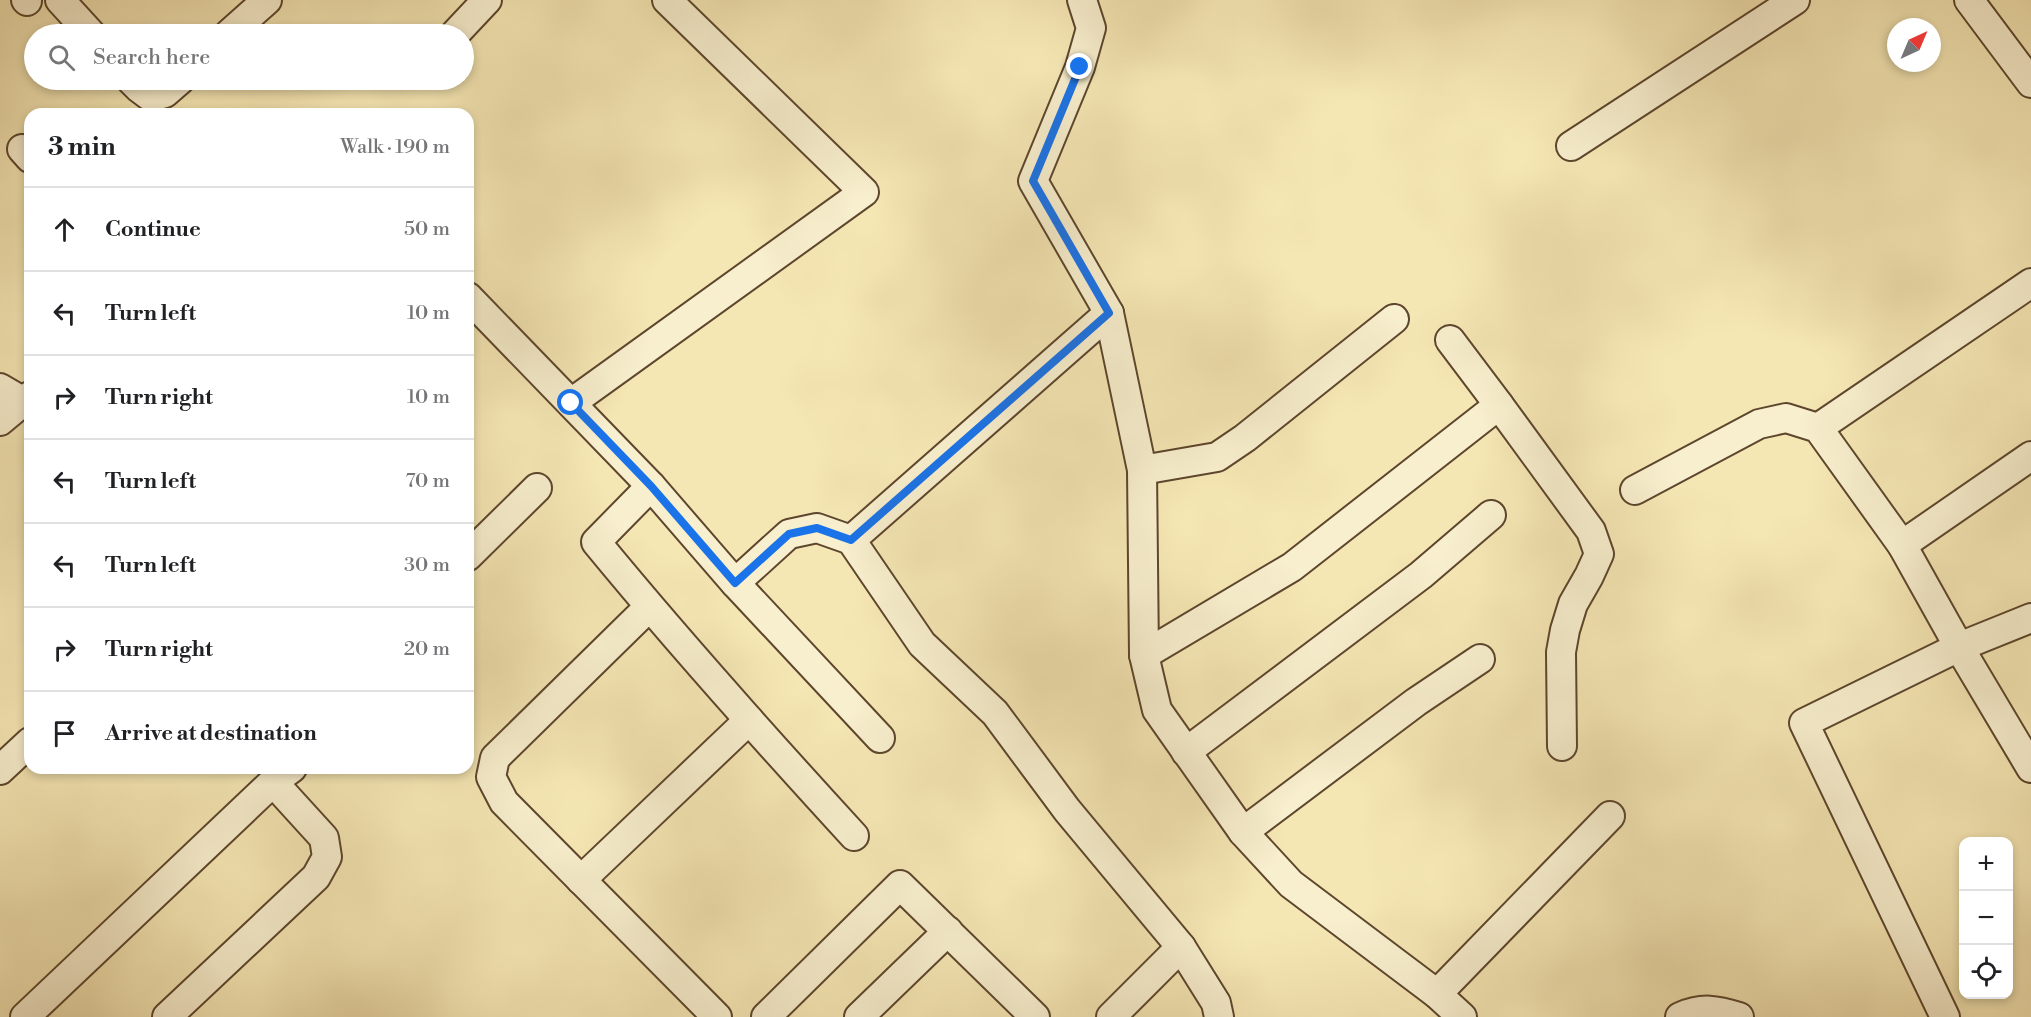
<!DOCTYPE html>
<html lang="en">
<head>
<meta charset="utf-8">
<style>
  :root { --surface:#fff; --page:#f2f2f2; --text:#202124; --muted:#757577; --line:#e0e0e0 }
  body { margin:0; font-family:"Libre Bodoni",serif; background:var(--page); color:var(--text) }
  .controls { position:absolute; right:18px; bottom:18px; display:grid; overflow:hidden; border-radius:12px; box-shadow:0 3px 9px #0003 }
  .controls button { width:54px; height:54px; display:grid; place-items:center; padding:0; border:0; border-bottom:2px solid var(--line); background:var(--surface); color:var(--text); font:30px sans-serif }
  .compass { position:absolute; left:1887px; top:18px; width:54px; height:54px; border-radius:50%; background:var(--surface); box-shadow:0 3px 9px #0003; rotate:44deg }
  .stop { position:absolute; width:18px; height:18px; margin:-14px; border:4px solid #1a73e8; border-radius:50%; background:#fff }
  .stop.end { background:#1a73e8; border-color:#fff; box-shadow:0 2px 6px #0008 }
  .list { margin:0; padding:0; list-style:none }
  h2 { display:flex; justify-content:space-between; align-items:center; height:78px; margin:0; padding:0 24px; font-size:26px }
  h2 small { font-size:20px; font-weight:400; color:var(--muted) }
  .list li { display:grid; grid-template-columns:39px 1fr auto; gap:18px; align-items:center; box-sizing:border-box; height:84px; padding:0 24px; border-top:2px solid var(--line) }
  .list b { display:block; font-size:22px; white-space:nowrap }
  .list em { font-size:20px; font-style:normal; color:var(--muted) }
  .icon { flex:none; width:33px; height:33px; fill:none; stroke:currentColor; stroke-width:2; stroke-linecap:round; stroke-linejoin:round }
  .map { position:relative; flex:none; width:2031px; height:1017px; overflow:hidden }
  .search { position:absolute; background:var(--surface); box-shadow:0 3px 9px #0003; left:24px; top:24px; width:450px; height:66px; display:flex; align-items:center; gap:15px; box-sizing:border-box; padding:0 21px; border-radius:33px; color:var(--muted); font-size:22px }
  .panel { position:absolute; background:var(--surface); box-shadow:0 3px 9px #0003; left:24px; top:108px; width:450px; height:666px; border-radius:18px }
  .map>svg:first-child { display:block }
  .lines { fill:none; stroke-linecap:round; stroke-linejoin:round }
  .minor-casing { stroke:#5d462d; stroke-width:32 }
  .minor { stroke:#f8efce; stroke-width:28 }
  .route { stroke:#1a73e8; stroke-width:8 }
</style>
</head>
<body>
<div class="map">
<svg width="2031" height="1017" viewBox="0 0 2031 1017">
  <rect width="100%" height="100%" fill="#f5e7b4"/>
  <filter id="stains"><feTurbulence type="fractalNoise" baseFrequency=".00333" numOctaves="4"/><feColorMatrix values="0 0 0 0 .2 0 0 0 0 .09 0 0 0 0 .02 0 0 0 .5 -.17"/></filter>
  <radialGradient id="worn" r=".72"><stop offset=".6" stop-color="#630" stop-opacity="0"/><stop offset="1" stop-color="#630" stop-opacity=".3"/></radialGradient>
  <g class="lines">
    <defs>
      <g id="minor">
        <polyline points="26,0 27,1"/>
        <polyline points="60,0 91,34"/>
        <polyline points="1082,0 1091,28 1080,67 1033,181 1109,313 1142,470 1144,655 1157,710 1243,832 1291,884 1437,994 1462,1017"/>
        <polyline points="1969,0 2031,83"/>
        <polyline points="229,34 267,0"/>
        <polyline points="455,34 487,0"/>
        <polyline points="131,80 139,88 151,97 165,93 180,80"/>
        <polyline points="1571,146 1795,0"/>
        <polyline points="22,149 30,158"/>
        <polyline points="468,297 651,486 735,583 789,534 817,528 851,540 922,644 995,713 1067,810 1181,947 1216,1003 1219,1017"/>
        <polyline points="0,388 24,402"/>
        <polyline points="571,403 864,192 667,0"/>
        <polyline points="1499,405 1591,531 1599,554 1589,576 1573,604 1565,630 1561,652 1562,746"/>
        <polyline points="0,421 30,396"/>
        <polyline points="1818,428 2031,283"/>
        <polyline points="1142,470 1217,457 1245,438 1394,319"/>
        <path d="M651 486 596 542C679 643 766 740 854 836"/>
        <polyline points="1635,490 1759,424 1786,418 1818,428 1902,545 1959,647 2031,768"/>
        <polyline points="851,540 1109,313"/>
        <polyline points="1902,545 2031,456"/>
        <polyline points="468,556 537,488"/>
        <polyline points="735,583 880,738"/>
        <polyline points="649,607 495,758 491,777 504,802 717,1017"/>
        <polyline points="1144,655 1292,567 1499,405 1450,340"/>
        <polyline points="1186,752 1421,575 1491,515"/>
        <polyline points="0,770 30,742"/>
        <polyline points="1243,832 1416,702 1480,659"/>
        <polyline points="581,880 749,720"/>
        <polyline points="1437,994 1610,816"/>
        <polyline points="25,1017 273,782 292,768"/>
        <polyline points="167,1017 316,877 327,857 324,838 273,782"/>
        <polyline points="766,1017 900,885 1035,1017"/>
        <polyline points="859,1017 948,931"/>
        <polyline points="1111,1017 1181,947"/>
        <path d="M1680 1017C1702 1007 1717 1010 1739 1017"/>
        <polyline points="1945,1017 1804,723 1959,647 2031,618"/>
      </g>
    </defs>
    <use href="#minor" class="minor-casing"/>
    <use href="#minor" class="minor"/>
  </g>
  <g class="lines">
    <polyline class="route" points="571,403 651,486 735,583 789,534 817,528 851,540 1109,313 1033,181 1080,67"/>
  </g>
  <rect width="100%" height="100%" filter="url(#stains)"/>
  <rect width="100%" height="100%" fill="url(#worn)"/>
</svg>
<div class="controls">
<button>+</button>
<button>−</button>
<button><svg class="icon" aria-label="locate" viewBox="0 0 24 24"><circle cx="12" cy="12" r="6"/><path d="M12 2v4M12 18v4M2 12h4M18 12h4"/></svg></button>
</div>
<svg class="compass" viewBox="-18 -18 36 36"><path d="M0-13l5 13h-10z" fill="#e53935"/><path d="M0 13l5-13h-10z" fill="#757577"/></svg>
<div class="stop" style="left:571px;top:403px"></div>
<div class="stop end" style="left:1080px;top:67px"></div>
<div class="search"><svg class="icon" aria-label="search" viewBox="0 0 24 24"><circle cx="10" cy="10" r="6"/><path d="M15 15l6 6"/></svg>Search here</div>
<section class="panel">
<h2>3 min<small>Walk · 190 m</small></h2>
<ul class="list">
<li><svg class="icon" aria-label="ahead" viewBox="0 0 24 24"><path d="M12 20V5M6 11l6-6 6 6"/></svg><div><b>Continue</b></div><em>50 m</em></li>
<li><svg class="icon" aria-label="left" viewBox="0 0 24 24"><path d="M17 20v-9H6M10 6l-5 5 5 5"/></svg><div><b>Turn left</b></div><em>10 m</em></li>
<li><svg class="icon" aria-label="right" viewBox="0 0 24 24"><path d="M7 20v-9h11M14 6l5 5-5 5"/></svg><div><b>Turn right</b></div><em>10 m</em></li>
<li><svg class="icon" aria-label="left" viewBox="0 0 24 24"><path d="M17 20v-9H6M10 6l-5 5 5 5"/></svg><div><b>Turn left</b></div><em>70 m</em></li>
<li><svg class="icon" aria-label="left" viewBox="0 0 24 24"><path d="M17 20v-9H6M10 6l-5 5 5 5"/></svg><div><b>Turn left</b></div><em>30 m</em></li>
<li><svg class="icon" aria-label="right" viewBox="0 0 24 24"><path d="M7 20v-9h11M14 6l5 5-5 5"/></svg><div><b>Turn right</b></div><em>20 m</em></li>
<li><svg class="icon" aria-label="arrive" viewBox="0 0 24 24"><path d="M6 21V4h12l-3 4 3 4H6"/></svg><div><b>Arrive at destination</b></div></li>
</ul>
</section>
</div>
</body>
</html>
